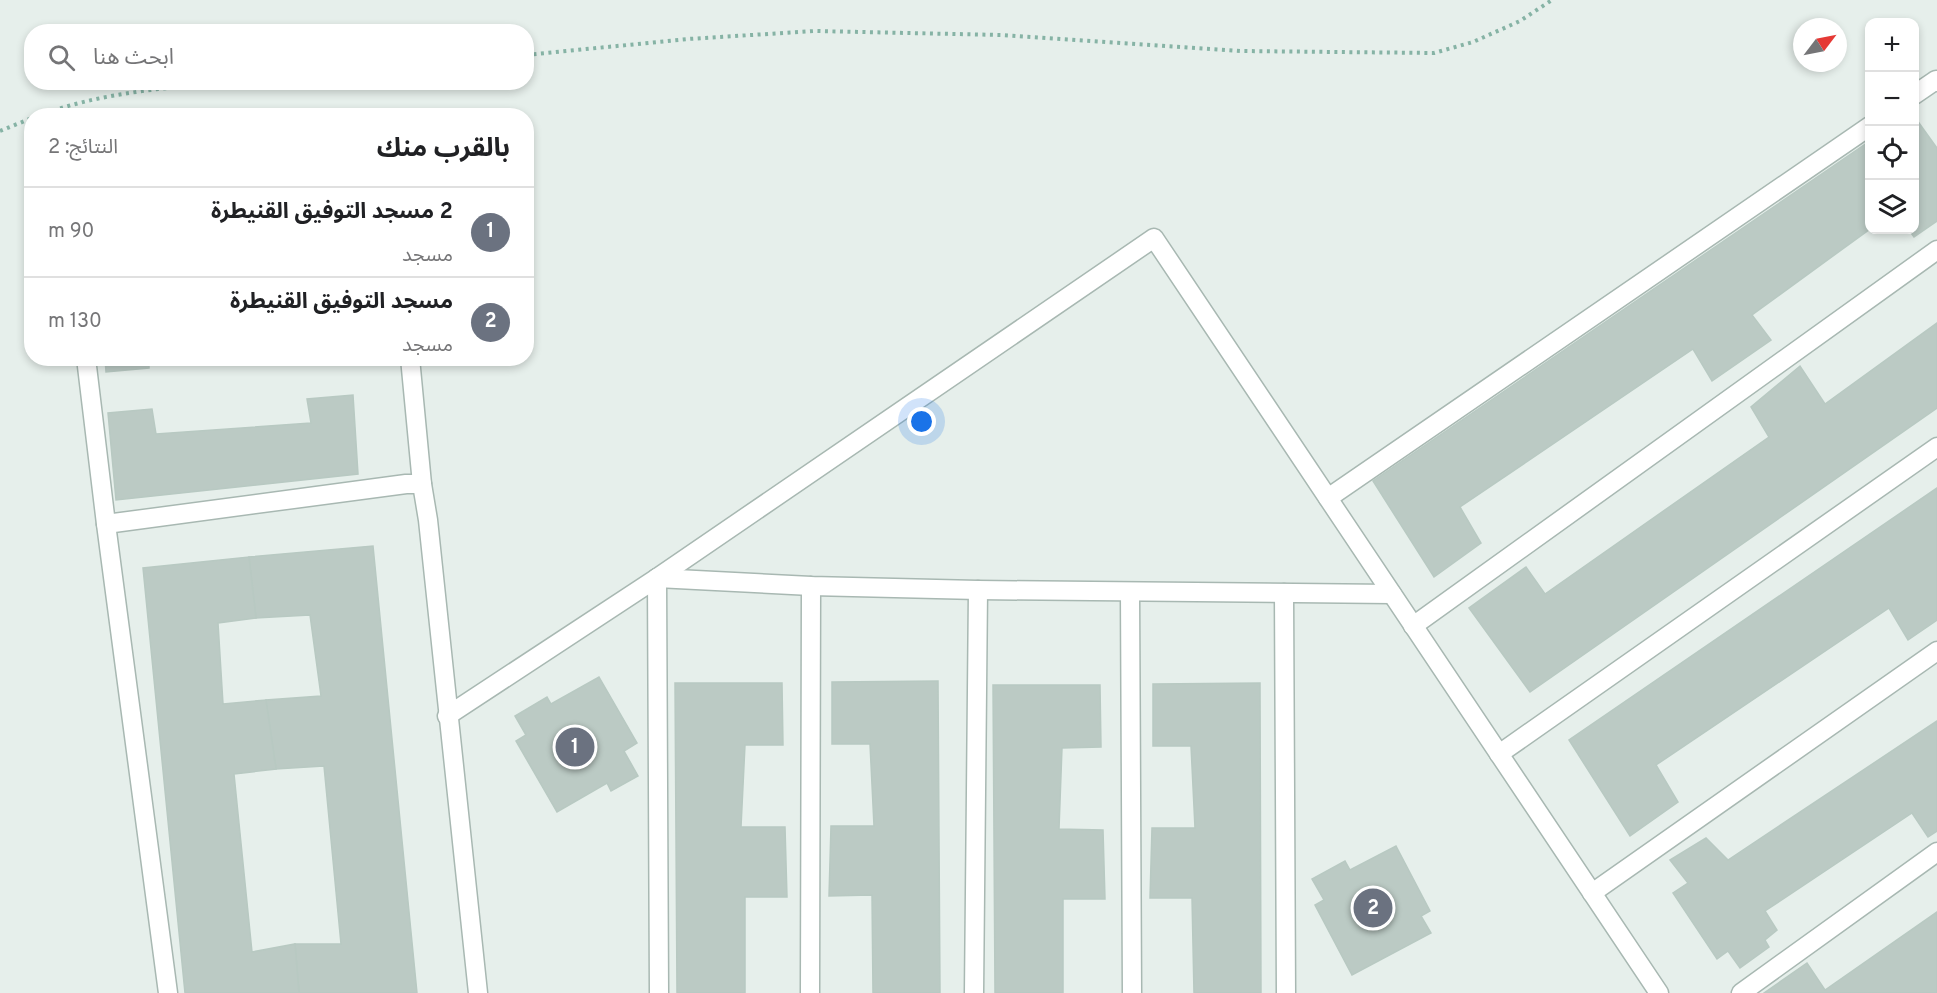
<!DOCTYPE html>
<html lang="ar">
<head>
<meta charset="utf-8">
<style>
  :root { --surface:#fff; --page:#f2f2f2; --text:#202124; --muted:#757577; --line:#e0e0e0; --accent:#ea580c }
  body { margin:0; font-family:Overpass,"Noto Sans Arabic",sans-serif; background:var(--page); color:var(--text); direction:rtl }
  .controls { position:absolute; right:18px; top:18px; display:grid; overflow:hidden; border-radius:12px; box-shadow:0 3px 9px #0003 }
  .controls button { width:54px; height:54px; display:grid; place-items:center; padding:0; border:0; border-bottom:2px solid var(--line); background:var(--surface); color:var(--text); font:30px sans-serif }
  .compass { position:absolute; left:1793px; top:18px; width:54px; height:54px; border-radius:50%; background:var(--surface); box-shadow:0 3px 9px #0003; rotate:58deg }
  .you { position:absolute; left:922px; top:422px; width:21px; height:21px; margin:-15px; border:4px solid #fff; border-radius:50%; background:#1a73e8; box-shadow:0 0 0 9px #1a73e833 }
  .badge { display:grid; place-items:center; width:39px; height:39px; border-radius:50%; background:var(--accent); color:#fff; font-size:20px; font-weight:700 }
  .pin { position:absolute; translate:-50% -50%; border:3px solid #fff; box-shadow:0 2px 6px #0006 }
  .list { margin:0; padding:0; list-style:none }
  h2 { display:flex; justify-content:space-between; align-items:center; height:78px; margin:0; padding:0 24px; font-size:26px }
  h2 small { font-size:20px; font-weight:400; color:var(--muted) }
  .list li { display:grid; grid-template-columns:39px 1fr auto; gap:18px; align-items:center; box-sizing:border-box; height:90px; padding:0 24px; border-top:2px solid var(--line) }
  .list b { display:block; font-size:22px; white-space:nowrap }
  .list p { margin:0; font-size:20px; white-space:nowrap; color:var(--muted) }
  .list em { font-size:20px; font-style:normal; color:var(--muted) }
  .icon { flex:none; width:33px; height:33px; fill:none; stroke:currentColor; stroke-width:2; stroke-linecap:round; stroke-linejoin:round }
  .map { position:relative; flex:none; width:1937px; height:993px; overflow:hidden; direction:ltr }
  .search { position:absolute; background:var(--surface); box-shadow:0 3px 9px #0003; left:24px; top:24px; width:510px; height:66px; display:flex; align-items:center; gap:15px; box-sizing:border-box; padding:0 21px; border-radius:24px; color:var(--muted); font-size:22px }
  .panel { position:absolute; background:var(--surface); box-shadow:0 3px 9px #0003; left:24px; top:108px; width:510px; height:258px; border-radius:24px; direction:rtl }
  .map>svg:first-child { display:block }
  .building { fill:#bbcac4; stroke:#b8c9c2; stroke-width:1.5 }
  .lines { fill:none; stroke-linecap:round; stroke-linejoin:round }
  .lane-casing { stroke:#a8b8b2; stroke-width:21 }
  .street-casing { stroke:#a8b8b2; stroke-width:21 }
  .path { stroke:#86b3a5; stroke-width:4; stroke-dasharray:3 4.5; stroke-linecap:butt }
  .lane { stroke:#fff; stroke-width:18 }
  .street { stroke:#fff; stroke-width:18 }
</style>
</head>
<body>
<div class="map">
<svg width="1937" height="993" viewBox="0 0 1937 993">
  <rect width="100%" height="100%" fill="#e6efeb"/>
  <g class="building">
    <polygon points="1914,116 1937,148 1937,221 1914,237 1909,230 1914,230"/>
    <polygon points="1870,141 1870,229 1752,315 1771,340 1712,381 1693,349 1460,507 1481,543 1434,577 1373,481"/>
    <polygon points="1937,323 1937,408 1530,692 1469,608 1526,567 1545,594 1769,437 1751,407 1800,366 1825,404"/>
    <polygon points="105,358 149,358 149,368 106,372"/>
    <polygon points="353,395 358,474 116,500 108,413 152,409 156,434 311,423 307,399"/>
    <polygon points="1937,488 1937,620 1908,640 1889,608 1656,765 1678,802 1630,836 1569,740"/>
    <polygon points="373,546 417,993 299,993 295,944 341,944 324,766 276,769 266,700 321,696 310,615 256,618 249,557"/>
    <polygon points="249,557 256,618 218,623 223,704 266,700 276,769 234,774 252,952 295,944 299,993 185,993 143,568"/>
    <polygon points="599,677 637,743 624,751 638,776 611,791 607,783 557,812 516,741 526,735 515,716 547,697 551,704"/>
    <polygon points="938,681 940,993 873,993 872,895 829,896 831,826 874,826 870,744 832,744 832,682"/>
    <polygon points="675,683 782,683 783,745 745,745 741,827 785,827 787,897 745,897 745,993 677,993"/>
    <polygon points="1260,683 1261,993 1194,993 1192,898 1150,898 1152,828 1195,828 1191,746 1153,746 1153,684"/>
    <polygon points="993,685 1100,685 1101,747 1062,748 1059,829 1103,830 1105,899 1063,899 1063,993 995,993"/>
    <polygon points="1937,721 1937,831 1928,837 1912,813 1765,911 1777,930 1765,940 1769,947 1740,968 1728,951 1717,959 1673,893 1688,883 1670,860 1706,838 1728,860"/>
    <polygon points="1396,846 1430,911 1421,916 1431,933 1352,975 1315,905 1324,900 1312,879 1345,861 1350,870"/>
    <polygon points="1937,912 1937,993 1764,993 1807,963 1825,990"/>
  </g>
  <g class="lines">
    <defs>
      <g id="lane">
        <polyline points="1130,592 1132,993"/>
        <polyline points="810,993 811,586"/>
      </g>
      <g id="street">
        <polyline points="1914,95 1936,80 1937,82"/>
        <polyline points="86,358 106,524 168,993"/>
        <polyline points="410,358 422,484"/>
        <polyline points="1328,498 1870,126"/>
        <polyline points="106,524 406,484 422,484 428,520 478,993"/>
        <polyline points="657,578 811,586 978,590 1392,594"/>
        <polyline points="657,578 659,993"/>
        <polyline points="1284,593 1286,993"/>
        <polyline points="1413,626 1937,250"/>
        <polyline points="447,716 657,578 1154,238 1659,993"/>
        <polyline points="1499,754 1937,447"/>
        <polyline points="1592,893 1937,651"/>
        <polyline points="974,993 978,590"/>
        <polyline points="1741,993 1937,852"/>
      </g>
    </defs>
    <use href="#lane" class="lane-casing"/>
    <use href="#street" class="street-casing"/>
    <g class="path">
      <polyline points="526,55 688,39 815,31 1001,35 1240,51 1434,53 1473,42 1520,21 1552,0"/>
      <path d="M39 116C96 93 166 88 228 82"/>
      <polyline points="0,131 32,118"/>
    </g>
    <use href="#lane" class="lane"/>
    <use href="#street" class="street"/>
  </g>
</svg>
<div class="controls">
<button>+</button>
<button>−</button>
<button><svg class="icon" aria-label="locate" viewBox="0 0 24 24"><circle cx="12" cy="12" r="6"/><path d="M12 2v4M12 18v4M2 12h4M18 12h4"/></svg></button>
<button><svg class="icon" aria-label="layers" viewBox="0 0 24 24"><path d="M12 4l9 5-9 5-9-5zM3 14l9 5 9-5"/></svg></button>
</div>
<svg class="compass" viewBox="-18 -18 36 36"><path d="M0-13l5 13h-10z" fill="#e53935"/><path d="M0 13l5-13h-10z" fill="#757577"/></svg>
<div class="you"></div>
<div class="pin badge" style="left:575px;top:747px;background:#6b7280">1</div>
<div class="pin badge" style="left:1373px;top:908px;background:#6b7280">2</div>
<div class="search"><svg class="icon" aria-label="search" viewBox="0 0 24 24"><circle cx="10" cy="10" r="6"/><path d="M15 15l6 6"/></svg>ابحث هنا</div>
<section class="panel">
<h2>بالقرب منك<small>النتائج: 2</small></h2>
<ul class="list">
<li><span class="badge" style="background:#6b7280">1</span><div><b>2 مسجد التوفيق القنيطرة</b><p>مسجد</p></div><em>90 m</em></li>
<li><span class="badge" style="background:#6b7280">2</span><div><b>مسجد التوفيق القنيطرة</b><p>مسجد</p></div><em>130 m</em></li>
</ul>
</section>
</div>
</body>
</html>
